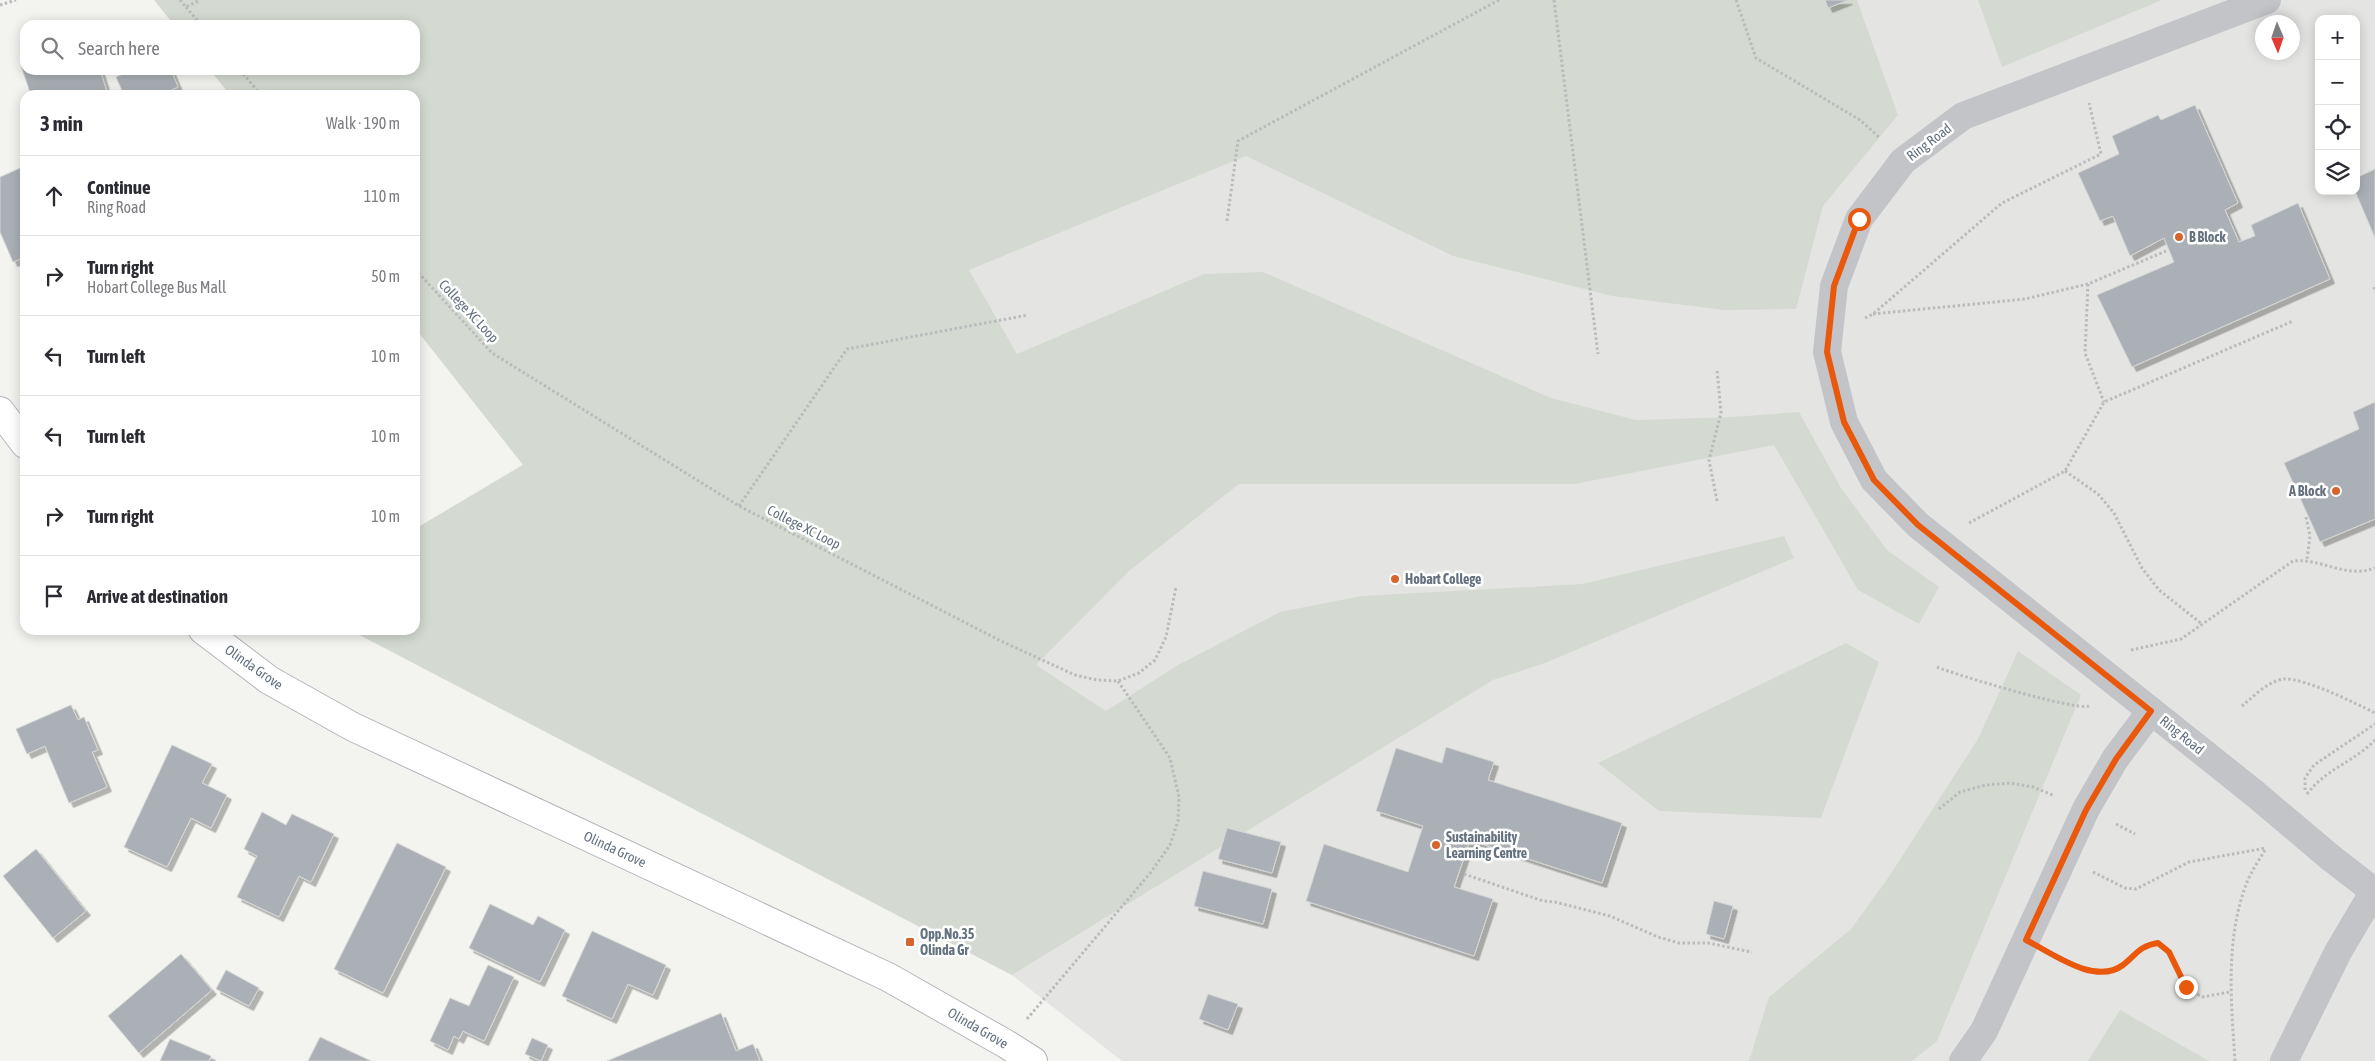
<!DOCTYPE html>
<html lang="en">
<head>
<meta charset="utf-8">
<style>
  :root { --surface:#fff; --page:#f2f2f3; --text:#2b2b33; --muted:#7c7c81; --line:#e1e1e2 }
  body { margin:0; font-family:"Asap Condensed",sans-serif; background:var(--page); color:var(--text) }
  .controls { position:absolute; right:15px; top:15px; display:grid; overflow:hidden; border-radius:10px; box-shadow:0 2px 12px #0003 }
  .controls button { width:45px; height:45px; display:grid; place-items:center; padding:0; border:0; border-bottom:1px solid var(--line); background:var(--surface); color:var(--text); font:25px sans-serif }
  .compass { position:absolute; left:2255px; top:15px; width:45px; height:45px; border-radius:50%; background:var(--surface); box-shadow:0 2px 12px #0003; rotate:178deg }
  .stop { position:absolute; width:15px; height:15px; margin:-11px; border:4px solid #ea580c; border-radius:50%; background:#fff }
  .stop.end { background:#ea580c; border-color:#fff; box-shadow:0 1px 5px #0008 }
  .list { margin:0; padding:0; list-style:none }
  h2 { display:flex; justify-content:space-between; align-items:center; height:65px; margin:0; padding:0 20px; font-size:21px }
  h2 small { font-size:16px; font-weight:400; color:var(--muted) }
  .list li { display:grid; grid-template-columns:32px 1fr auto; gap:15px; align-items:center; box-sizing:border-box; height:80px; padding:0 20px; border-top:1px solid var(--line) }
  .list b { display:block; font-size:19px; white-space:nowrap }
  .list p { margin:0; font-size:16px; white-space:nowrap; color:var(--muted) }
  .list em { font-size:16px; font-style:normal; color:var(--muted) }
  .icon { flex:none; width:28px; height:28px; fill:none; stroke:currentColor; stroke-width:2; stroke-linecap:round; stroke-linejoin:round }
  .map { position:relative; flex:none; width:2375px; height:1061px; overflow:hidden }
  .search { position:absolute; background:var(--surface); box-shadow:0 2px 12px #0003; left:20px; top:20px; width:400px; height:55px; display:flex; align-items:center; gap:12px; box-sizing:border-box; padding:0 18px; border-radius:15px; color:var(--muted); font-size:19px }
  .panel { position:absolute; background:var(--surface); box-shadow:0 2px 12px #0003; left:20px; top:90px; width:400px; height:545px; border-radius:15px }
  .map>svg:first-child { display:block }
  .built { fill:#e4e5e3; fill-rule:evenodd }
  .green { fill:#d4dad1 }
  .building { fill:#aab0b5; stroke:#d5d5d3; filter:url(#shadow) }
  .lines { fill:none; stroke-linecap:round; stroke-linejoin:round }
  .major-casing { stroke:#b2b6b9; stroke-width:30 }
  .path { stroke:#b9bbbd; stroke-width:3; stroke-dasharray:2.5 2.5; stroke-linecap:butt }
  .minor { stroke:#c2c4c8; stroke-width:28 }
  .major { stroke:#fff; stroke-width:28 }
  .minor-bridge { stroke:#c2c4c8; stroke-width:28 }
  .route { stroke:#ea580c; stroke-width:6 }
  .poi-dot { fill:#d7642c; stroke:#fff; stroke-width:2 }
  .labels { text-anchor:middle; stroke-width:5; stroke-linejoin:round; paint-order:stroke }
  .street-label { font-size:14px; fill:#64717f; stroke:#fff }
  .poi-label { font-size:14px; font-weight:bold; fill:#64717f; stroke:#fff; text-anchor:start }
</style>
</head>
<body>
<div class="map">
<svg width="2375" height="1061" viewBox="0 0 2375 1061">
  <defs>
    <filter id="shadow"><feDropShadow dx="4.5" dy="4.5" stdDeviation="0" flood-color="#0004"/></filter>
  </defs>
  <rect width="100%" height="100%" fill="#f3f4f0"/>
  <path class="built" d="M1299 0H2375V1061H1122L1012 975 350 630H415V529ZM2319 19H2356V191H2319ZM2262 22H2292V52H2262Z"/>
  <g class="green">
    <polygon points="154,0 1857,0 1898,115 1823,206 1796,309 1724,310 1612,296 1453,256 1246,156 969,270 1017,354 1204,274 1263,272 1551,398 1636,420 1732,417 1799,412 1841,488 1887,550 1939,587 1919,624 1858,590 1774,445 1575,484 1239,484 1128,572 1036,665 1106,711 1178,665 1280,612 1361,596 1582,584 1784,536 1794,558 1545,663 1493,680 1012,975 350,630 415,630 415,529 523,465 415,328 415,95 230,95 210,70 415,70 415,25 174,25"/>
    <polygon points="1978,0 2162,0 2002,67"/>
    <polygon points="1846,643 1879,662 1821,818 1659,811 1598,763"/>
    <polygon points="2018,651 2081,695 1937,1041 1912,1061 1749,1061 1769,997 1851,929 1888,878 1978,739"/>
    <polygon points="2120,1010 2209,1061 2088,1061"/>
  </g>
  <g class="building">
    <polygon points="1825,0 1848,0 1828,8"/>
    <polygon points="84,20 85,25 68,25"/>
    <polygon points="25,64 25,70 100,70 107,92 99,95 31,95 21,66"/>
    <polygon points="132,70 171,70 178,87 160,95 124,95 116,77"/>
    <polygon points="2195,105 2238,203 2225,210 2239,242 2255,236 2251,225 2298,203 2330,279 2132,367 2097,295 2174,262 2164,238 2130,256 2113,216 2100,221 2078,173 2119,154 2112,136 2158,115 2161,120"/>
    <polygon points="25,166 25,257 13,262 0,232 0,177"/>
    <polygon points="2375,169 2375,238 2355,191 2356,178"/>
    <polygon points="2375,402 2375,519 2320,542 2284,463 2359,429 2353,412"/>
    <polygon points="71,705 78,720 84,717 98,750 92,752 107,787 69,803 45,746 27,754 16,729"/>
    <polygon points="172,745 212,764 202,783 227,795 211,828 191,818 167,867 124,847"/>
    <polygon points="1446,747 1494,762 1488,780 1622,823 1602,883 1470,840 1454,887 1493,899 1474,956 1306,901 1324,844 1408,872 1423,826 1376,811 1396,748 1442,763"/>
    <polygon points="262,812 286,825 292,814 334,834 311,882 299,876 279,917 237,897 257,856 244,849"/>
    <polygon points="1227,828 1281,842 1272,873 1218,859"/>
    <polygon points="397,843 446,867 383,993 334,969"/>
    <polygon points="36,849 86,911 53,938 3,876"/>
    <polygon points="1203,871 1272,889 1263,924 1194,906"/>
    <polygon points="1714,901 1733,906 1724,939 1706,934"/>
    <polygon points="490,904 533,925 538,916 565,930 540,982 469,948"/>
    <polygon points="592,931 666,965 653,995 628,984 612,1019 562,996"/>
    <polygon points="181,954 212,990 139,1053 108,1016"/>
    <polygon points="488,965 514,977 484,1041 463,1031 459,1039 454,1036 448,1050 430,1041 450,998 469,1006"/>
    <polygon points="226,970 259,988 249,1006 216,989"/>
    <polygon points="1208,994 1238,1004 1228,1030 1199,1019"/>
    <polygon points="721,1013 736,1051 753,1044 760,1061 607,1061"/>
    <polygon points="320,1037 371,1061 308,1061"/>
    <polygon points="532,1038 548,1045 541,1061 525,1054"/>
    <polygon points="170,1039 211,1056 209,1061 160,1061"/>
  </g>
  <g class="lines">
    <defs>
      <g id="major">
        <polyline points="0,411 25,444"/>
        <polyline points="203,630 269,680 353,727 888,977 1006,1044 1033,1061"/>
      </g>
    </defs>
    <use href="#major" class="major-casing"/>
    <g class="path">
      <polyline points="180,0 186,7 200,0"/>
      <polyline points="1554,0 1598,354"/>
      <polyline points="1736,0 1756,58 1860,120 1880,138"/>
      <polyline points="0,5 16,0"/>
      <polyline points="186,7 201,25"/>
      <polyline points="240,70 261,95"/>
      <polyline points="1227,221 1238,141 1499,0"/>
      <polyline points="415,269 492,353 739,506 1001,641 1075,675 1097,680 1118,681 1139,673 1155,660 1166,637 1176,587"/>
      <polyline points="2088,284 2085,353 2104,402"/>
      <polyline points="2374,287 2375,290"/>
      <polyline points="1873,314 2025,299 2088,284 2166,251"/>
      <polyline points="1865,318 1873,314 2002,203 2101,154 2089,103"/>
      <polyline points="2065,471 2098,494 2114,513 2142,568 2159,590 2202,624"/>
      <polyline points="1717,501 1709,460 1721,413 1717,369"/>
      <polyline points="739,506 847,349 1028,315"/>
      <polyline points="2306,517 2310,536 2307,559"/>
      <polyline points="1969,523 2065,471 2104,402 2293,321"/>
      <path d="M2131 650 2181 639 2293 561C2321 558 2347 579 2375 568"/>
      <path d="M1937 667C1956 675 2076 711 2089 706"/>
      <path d="M2242 706C2254 696 2268 681 2284 679 2305 678 2355 703 2375 713"/>
      <polyline points="2305,790 2305,778 2314,765 2375,724"/>
      <path d="M2307 794C2327 768 2354 762 2375 740"/>
      <polyline points="1939,809 1960,792 1986,785 2010,783 2033,787 2055,796"/>
      <polyline points="2116,824 2135,834"/>
      <polyline points="2093,872 2125,888 2136,889 2189,862 2266,848"/>
      <polyline points="1464,874 1543,901 1555,902 1610,916 1658,937 1679,943 1708,943 1752,952"/>
      <path d="M2056 955C2080 967 2104 981 2128 960 2138 950 2144 945 2158 943L2169 952 2186 987 2202 997 2230 992"/>
      <polyline points="1027,1019 1151,872 1170,845 1178,821 1179,797 1170,758 1118,681"/>
      <path d="M2235 1061C2231 1001 2225 939 2247 882 2252 870 2260 859 2266 848"/>
    </g>
    <g class="minor">
      <polyline points="2254,793 1918,525 1874,480 1844,422 1827,352 1834,286 1859,219 1903,161 1963,116 2267,0"/>
      <polyline points="2331,858 2375,892"/>
      <polyline points="1963,1061 1984,1031 2086,809 2115,759 2151,711"/>
      <polyline points="2284,1061 2338,952 2374,891"/>
    </g>
    <use href="#major" class="major"/>
    <polyline class="minor-bridge" points="2254,793 2331,858"/>
  </g>
  <g class="lines">
    <path class="route" d="M1859 219 1834 286 1827 352 1844 422 1874 480 1918 525 2151 711 2116 759 2086 810 2026 940C2052 953 2095 986 2123 965 2137 954 2139 946 2158 943L2169 952 2186 987"/>
  </g>
  <g class="poi-dot">
    <circle cx="2179" cy="237" r="5"/>
    <circle cx="2336" cy="491" r="5"/>
    <circle cx="1395" cy="579" r="5"/>
    <circle cx="1436" cy="845" r="5"/>
    <rect x="905" y="937" width="10" height="10" rx="2.5"/>
  </g>
  <g class="labels">
    <g class="street-label">
      <text transform="translate(1929 142) rotate(-37)" y="5">Ring Road</text>
      <text transform="translate(469 311) rotate(47)" y="5">College XC Loop</text>
      <text transform="translate(804 527) rotate(27)" y="5">College XC Loop</text>
      <text transform="translate(254 667) rotate(35)" y="5">Olinda Grove</text>
      <text transform="translate(2182 735) rotate(39)" y="5">Ring Road</text>
      <text transform="translate(615 849) rotate(25)" y="5">Olinda Grove</text>
      <text transform="translate(978 1028) rotate(30)" y="5">Olinda Grove</text>
    </g>
    <g class="poi-label">
      <text x="2189" y="242">B Block</text>
      <text x="2326" y="496" text-anchor="end">A Block</text>
      <text x="1405" y="584">Hobart College</text>
      <text x="1446" y="842">Sustainability<tspan x="1446" dy="16">Learning Centre</tspan></text>
      <text x="920" y="939">Opp.No.35<tspan x="920" dy="16">Olinda Gr</tspan></text>
    </g>
  </g>
</svg>
<div class="controls">
<button>+</button>
<button>−</button>
<button><svg class="icon" aria-label="locate" viewBox="0 0 24 24"><circle cx="12" cy="12" r="6"/><path d="M12 2v4M12 18v4M2 12h4M18 12h4"/></svg></button>
<button><svg class="icon" aria-label="layers" viewBox="0 0 24 24"><path d="M12 4l9 5-9 5-9-5zM3 14l9 5 9-5"/></svg></button>
</div>
<svg class="compass" viewBox="-18 -18 36 36"><path d="M0-13l5 13h-10z" fill="#e53935"/><path d="M0 13l5-13h-10z" fill="#7c7c81"/></svg>
<div class="stop" style="left:1859px;top:219px"></div>
<div class="stop end" style="left:2186px;top:987px"></div>
<div class="search"><svg class="icon" aria-label="search" viewBox="0 0 24 24"><circle cx="10" cy="10" r="6"/><path d="M15 15l6 6"/></svg>Search here</div>
<section class="panel">
<h2>3 min<small>Walk · 190 m</small></h2>
<ul class="list">
<li><svg class="icon" aria-label="ahead" viewBox="0 0 24 24"><path d="M12 20V5M6 11l6-6 6 6"/></svg><div><b>Continue</b><p>Ring Road</p></div><em>110 m</em></li>
<li><svg class="icon" aria-label="right" viewBox="0 0 24 24"><path d="M7 20v-9h11M14 6l5 5-5 5"/></svg><div><b>Turn right</b><p>Hobart College Bus Mall</p></div><em>50 m</em></li>
<li><svg class="icon" aria-label="left" viewBox="0 0 24 24"><path d="M17 20v-9H6M10 6l-5 5 5 5"/></svg><div><b>Turn left</b></div><em>10 m</em></li>
<li><svg class="icon" aria-label="left" viewBox="0 0 24 24"><path d="M17 20v-9H6M10 6l-5 5 5 5"/></svg><div><b>Turn left</b></div><em>10 m</em></li>
<li><svg class="icon" aria-label="right" viewBox="0 0 24 24"><path d="M7 20v-9h11M14 6l5 5-5 5"/></svg><div><b>Turn right</b></div><em>10 m</em></li>
<li><svg class="icon" aria-label="arrive" viewBox="0 0 24 24"><path d="M6 21V4h12l-3 4 3 4H6"/></svg><div><b>Arrive at destination</b></div></li>
</ul>
</section>
</div>
</body>
</html>
